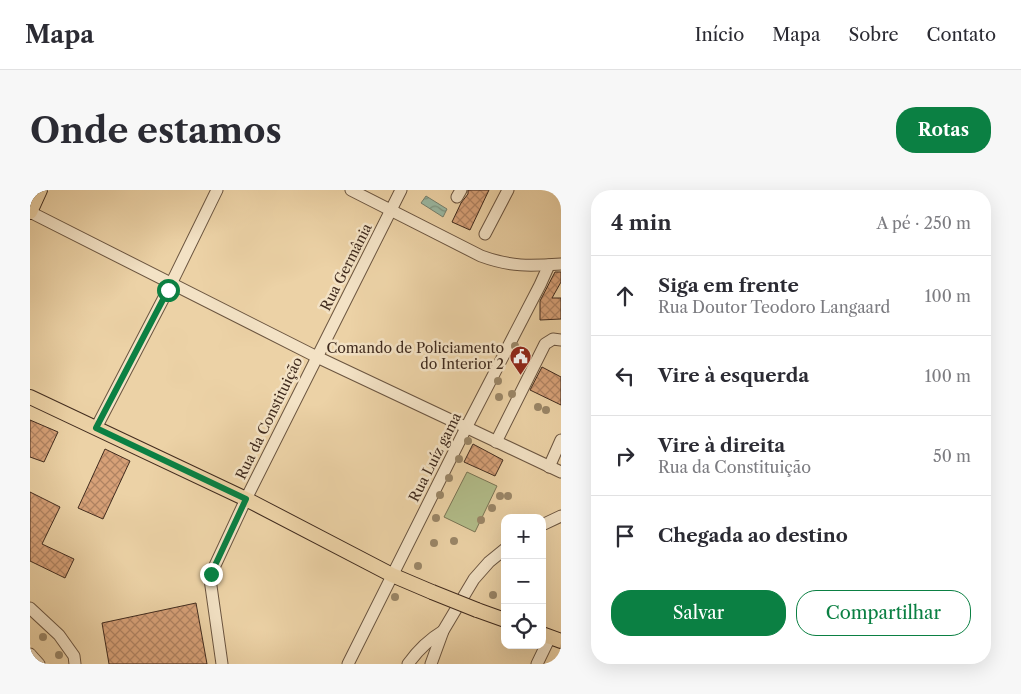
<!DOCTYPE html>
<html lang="pt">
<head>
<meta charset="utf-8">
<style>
  :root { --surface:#fff; --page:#f7f7f7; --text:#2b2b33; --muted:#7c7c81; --line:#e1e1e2; --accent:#0b8043 }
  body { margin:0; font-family:"Libre Caslon Text",serif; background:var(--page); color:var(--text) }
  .controls { position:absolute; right:15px; bottom:15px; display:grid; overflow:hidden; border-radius:10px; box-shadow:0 5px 20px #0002 }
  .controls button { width:45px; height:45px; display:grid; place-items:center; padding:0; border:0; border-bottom:1px solid var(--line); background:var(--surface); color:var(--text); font:25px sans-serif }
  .stop { position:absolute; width:15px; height:15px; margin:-11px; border:4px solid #0b8043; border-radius:50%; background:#fff }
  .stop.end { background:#0b8043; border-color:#fff; box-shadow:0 1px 5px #0008 }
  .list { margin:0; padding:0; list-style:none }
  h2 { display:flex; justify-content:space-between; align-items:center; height:65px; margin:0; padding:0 20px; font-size:21px }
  h2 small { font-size:16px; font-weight:400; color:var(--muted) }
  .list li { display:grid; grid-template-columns:32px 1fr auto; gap:15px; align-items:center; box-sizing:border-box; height:80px; padding:0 20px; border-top:1px solid var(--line) }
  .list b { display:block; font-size:19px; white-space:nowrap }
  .list p { margin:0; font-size:16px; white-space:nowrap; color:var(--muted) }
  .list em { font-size:16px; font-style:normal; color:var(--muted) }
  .actions { display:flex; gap:10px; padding:15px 20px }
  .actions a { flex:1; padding:11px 0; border:1px solid var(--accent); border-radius:20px; text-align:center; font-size:18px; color:var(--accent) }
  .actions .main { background:var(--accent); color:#fff }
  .icon { flex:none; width:28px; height:28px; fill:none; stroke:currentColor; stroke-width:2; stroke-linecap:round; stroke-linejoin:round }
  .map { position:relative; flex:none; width:531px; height:474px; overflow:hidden; border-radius:20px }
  header { display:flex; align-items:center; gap:30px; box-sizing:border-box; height:70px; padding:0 25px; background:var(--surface); border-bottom:1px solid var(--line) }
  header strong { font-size:24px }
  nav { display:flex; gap:28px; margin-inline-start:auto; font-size:18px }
  .intro { display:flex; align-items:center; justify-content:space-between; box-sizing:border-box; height:120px; padding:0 30px }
  h1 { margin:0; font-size:35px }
  .button { padding:12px 22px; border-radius:20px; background:var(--accent); color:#fff; font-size:18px; font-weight:700 }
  main { display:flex; gap:30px; padding:0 30px }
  aside { flex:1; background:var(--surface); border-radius:20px; box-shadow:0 5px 20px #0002 }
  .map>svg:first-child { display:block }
  .grass { fill:#b2bd8a; stroke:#797454 }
  .water { fill:url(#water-waves); stroke:#76806d }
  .building { fill:url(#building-cross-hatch); stroke:#402b1e }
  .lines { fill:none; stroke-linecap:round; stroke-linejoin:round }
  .minor-casing { stroke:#6b5540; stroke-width:13 }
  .major-casing { stroke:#402b1e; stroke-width:16 }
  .minor { stroke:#f3e2c5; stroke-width:11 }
  .major { stroke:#ecd2a6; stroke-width:14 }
  .major-bridge-casing { stroke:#402b1e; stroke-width:16; stroke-linecap:butt }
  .major-bridge { stroke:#ecd2a6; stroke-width:14 }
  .tree { fill:#9a8667 }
  .route { stroke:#0b8043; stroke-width:6 }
  .labels { text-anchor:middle; stroke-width:5; stroke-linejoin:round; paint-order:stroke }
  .street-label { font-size:14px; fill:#402b1e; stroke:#f3e2c5 }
  .poi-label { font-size:14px; fill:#402b1e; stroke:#f3e2c5; text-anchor:end }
</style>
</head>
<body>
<header>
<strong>Mapa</strong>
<nav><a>Início</a><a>Mapa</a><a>Sobre</a><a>Contato</a></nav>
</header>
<div class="intro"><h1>Onde estamos</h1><a class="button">Rotas</a></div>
<main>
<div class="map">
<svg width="531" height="474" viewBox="0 0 531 474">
  <defs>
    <pattern id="water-waves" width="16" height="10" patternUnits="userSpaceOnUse" patternTransform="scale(1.25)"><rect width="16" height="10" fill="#9ab8a2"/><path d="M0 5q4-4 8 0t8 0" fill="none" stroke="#7f9683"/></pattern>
    <pattern id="building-cross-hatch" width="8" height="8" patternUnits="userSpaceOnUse" patternTransform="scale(1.25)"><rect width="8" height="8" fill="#d7a178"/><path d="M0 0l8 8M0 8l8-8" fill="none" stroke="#b08362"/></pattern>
  </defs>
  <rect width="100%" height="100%" fill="#ecd2a6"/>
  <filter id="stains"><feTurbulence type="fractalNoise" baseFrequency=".004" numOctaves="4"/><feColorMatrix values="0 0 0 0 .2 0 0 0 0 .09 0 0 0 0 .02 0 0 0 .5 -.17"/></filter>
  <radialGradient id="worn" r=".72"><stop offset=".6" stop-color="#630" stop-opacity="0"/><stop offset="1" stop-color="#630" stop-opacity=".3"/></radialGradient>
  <polygon class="grass" points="437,282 467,296 445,342 414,327"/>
  <polygon class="water" points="396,6 417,19 413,27 391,13"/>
  <g class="building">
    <polygon points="438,0 459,0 440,40 422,32 431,13 438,4"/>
    <polygon points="525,82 531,82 531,92 522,108 531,108 531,129 510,130 510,111"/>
    <polygon points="512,177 531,187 531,215 500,200"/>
    <polygon points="0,230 28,242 14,272 0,267"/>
    <polygon points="443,254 473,270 465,286 434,272"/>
    <polygon points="75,259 100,271 73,329 48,318"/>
    <polygon points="0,302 30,317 12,354 44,369 35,388 0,371"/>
    <polygon points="166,413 177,474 79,474 72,433"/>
  </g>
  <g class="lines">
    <defs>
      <g id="minor">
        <path d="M321 0 451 66C481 77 500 76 531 74"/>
        <polyline points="427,7 431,0"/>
        <polyline points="0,22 287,167 531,282"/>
        <polyline points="455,44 478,0"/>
        <polyline points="66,238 141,94 187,0"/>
        <polyline points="466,252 515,154 523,149 531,150"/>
        <polyline points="519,277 531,250"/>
        <polyline points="512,335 531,326"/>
        <polyline points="0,418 29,445 44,466 45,474"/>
        <polyline points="0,464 9,474"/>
        <polyline points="192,474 180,389 181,384 216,309 371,0"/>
        <polyline points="318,474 436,238 510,95 519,75"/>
        <path d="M378 474C388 460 398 450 413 441"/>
        <polyline points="401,474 413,441 444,389 459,372 475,359"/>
        <polyline points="507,474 520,447"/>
      </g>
      <g id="major">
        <polyline points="0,22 10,0"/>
        <polyline points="0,207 216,309 362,385 402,402"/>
        <polyline points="447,420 475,430"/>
        <polyline points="512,444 531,451"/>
      </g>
    </defs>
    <use href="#minor" class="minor-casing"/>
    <use href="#major" class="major-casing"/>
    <use href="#minor" class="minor"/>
    <use href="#major" class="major"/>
    <defs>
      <polyline id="major-bridge" points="402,402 447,420"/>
    </defs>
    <use href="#major-bridge" class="major-bridge-casing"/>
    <use href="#major-bridge" class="major-bridge"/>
  </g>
  <g class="tree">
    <circle cx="485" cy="156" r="4"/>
    <circle cx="468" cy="191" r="4"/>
    <circle cx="482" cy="204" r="4"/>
    <circle cx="469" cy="207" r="4"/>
    <circle cx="508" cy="217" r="4"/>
    <circle cx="516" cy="220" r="4"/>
    <circle cx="438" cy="251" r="4"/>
    <circle cx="429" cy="269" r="4"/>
    <circle cx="419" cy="288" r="4"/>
    <circle cx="410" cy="305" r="4"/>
    <circle cx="470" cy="306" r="4"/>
    <circle cx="478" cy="306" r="4"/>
    <circle cx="462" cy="318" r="4"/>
    <circle cx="406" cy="328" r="4"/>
    <circle cx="451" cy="330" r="4"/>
    <circle cx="424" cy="351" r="4"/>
    <circle cx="404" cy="353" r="4"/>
    <circle cx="388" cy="376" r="4"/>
    <circle cx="463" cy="405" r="4"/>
    <circle cx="365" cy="407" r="4"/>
    <circle cx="13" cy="447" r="4"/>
    <circle cx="29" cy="465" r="4"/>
  </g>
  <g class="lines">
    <polyline class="route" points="138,100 66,238 216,309 181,384"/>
  </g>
  <defs>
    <symbol id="civic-pin" viewBox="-11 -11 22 30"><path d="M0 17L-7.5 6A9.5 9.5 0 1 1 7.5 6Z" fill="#8f2418" stroke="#f3e2c5"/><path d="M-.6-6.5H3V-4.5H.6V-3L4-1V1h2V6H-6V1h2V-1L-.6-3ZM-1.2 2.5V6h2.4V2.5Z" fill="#fff"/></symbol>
  </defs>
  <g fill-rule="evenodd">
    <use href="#civic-pin" x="478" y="154" width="25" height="34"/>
  </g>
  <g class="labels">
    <g class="street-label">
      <text transform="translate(316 77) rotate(-63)" y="5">Rua Germânia</text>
      <text transform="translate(239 228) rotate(-64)" y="5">Rua da Constituição</text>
      <text transform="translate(405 267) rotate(-63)" y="5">Rua Luíz gama</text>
    </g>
    <g class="poi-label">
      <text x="474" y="163">Comando de Policiamento<tspan x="474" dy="16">do Interior 2</tspan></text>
    </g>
  </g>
  <rect width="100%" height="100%" filter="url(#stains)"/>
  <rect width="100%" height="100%" fill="url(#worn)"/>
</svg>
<div class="controls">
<button>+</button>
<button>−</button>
<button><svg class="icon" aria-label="locate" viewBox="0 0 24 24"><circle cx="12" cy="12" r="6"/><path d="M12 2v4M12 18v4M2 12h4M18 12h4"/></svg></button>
</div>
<div class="stop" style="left:138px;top:100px"></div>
<div class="stop end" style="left:181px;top:384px"></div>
</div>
<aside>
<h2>4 min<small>A pé · 250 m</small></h2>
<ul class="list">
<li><svg class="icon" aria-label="ahead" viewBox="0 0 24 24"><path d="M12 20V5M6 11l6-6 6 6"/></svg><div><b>Siga em frente</b><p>Rua Doutor Teodoro Langaard</p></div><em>100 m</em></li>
<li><svg class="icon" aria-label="left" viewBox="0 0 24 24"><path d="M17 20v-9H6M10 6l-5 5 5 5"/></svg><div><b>Vire à esquerda</b></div><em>100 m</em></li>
<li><svg class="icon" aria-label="right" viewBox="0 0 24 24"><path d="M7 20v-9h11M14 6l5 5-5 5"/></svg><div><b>Vire à direita</b><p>Rua da Constituição</p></div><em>50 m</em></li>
<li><svg class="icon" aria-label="arrive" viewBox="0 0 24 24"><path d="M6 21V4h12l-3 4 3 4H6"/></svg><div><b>Chegada ao destino</b></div></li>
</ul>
<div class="actions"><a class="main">Salvar</a><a>Compartilhar</a></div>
</aside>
</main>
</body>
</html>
